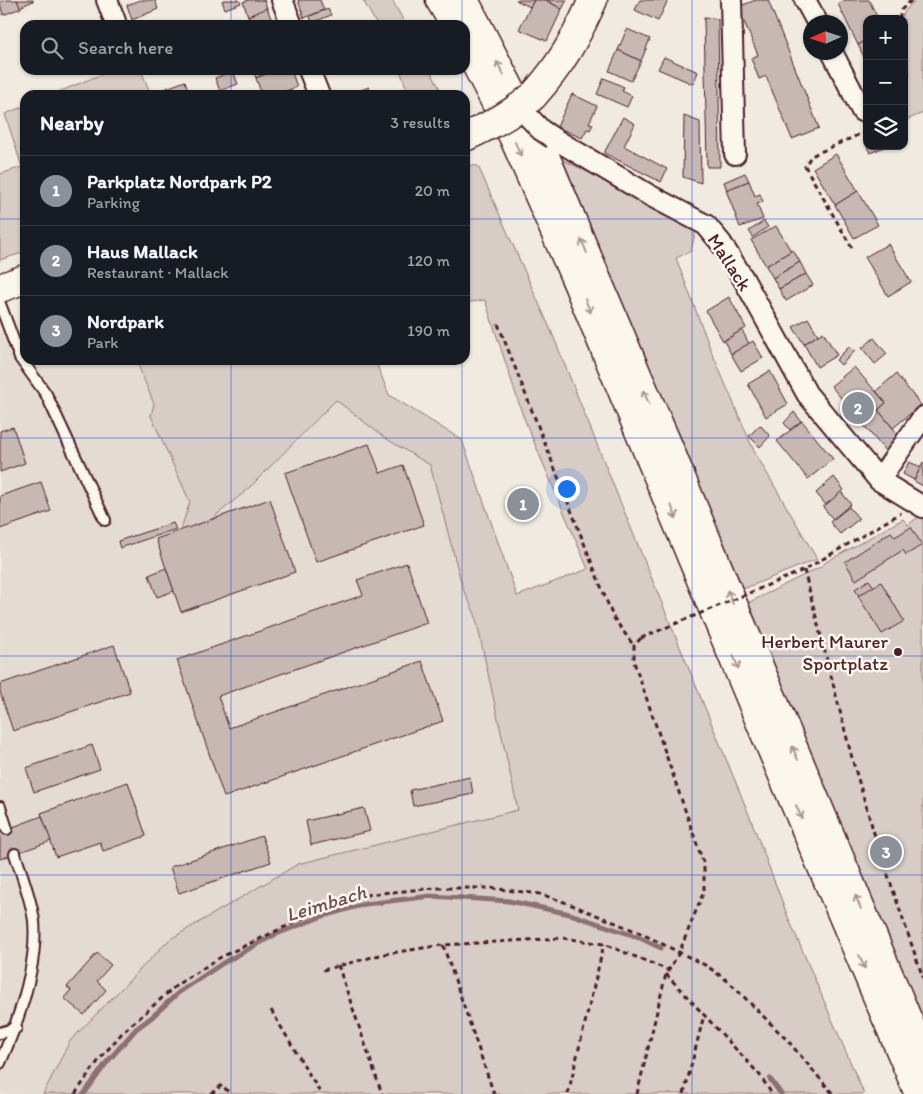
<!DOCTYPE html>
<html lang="en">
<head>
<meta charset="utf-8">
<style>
  :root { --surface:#171b24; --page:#20242c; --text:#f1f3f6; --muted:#9ea1a6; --line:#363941; --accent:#8c9099 }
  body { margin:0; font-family:Itim,sans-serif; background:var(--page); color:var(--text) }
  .controls { position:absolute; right:15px; top:15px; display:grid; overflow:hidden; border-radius:10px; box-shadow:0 1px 4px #0004 }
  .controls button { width:45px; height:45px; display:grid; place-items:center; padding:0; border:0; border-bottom:1px solid var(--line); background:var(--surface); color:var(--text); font:25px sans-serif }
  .compass { position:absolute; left:803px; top:15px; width:45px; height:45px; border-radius:50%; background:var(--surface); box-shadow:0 1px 4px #0004; rotate:267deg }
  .you { position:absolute; left:566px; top:488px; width:18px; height:18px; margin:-12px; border:4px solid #fff; border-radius:50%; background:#1a73e8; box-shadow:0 0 0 8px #1a73e833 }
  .badge { display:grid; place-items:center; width:32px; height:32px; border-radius:50%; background:var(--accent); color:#fff; font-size:16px; font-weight:700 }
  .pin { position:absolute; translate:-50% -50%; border:2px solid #fff; box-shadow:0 1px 5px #0006 }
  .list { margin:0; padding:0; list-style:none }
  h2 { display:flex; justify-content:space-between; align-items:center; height:65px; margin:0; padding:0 20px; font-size:21px }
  h2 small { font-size:16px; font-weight:400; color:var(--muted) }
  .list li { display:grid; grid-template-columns:32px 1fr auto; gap:15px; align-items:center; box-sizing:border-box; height:70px; padding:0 20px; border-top:1px solid var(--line) }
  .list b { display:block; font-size:19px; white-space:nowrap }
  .list p { margin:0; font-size:16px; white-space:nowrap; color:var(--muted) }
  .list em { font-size:16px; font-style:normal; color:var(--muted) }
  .icon { flex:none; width:28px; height:28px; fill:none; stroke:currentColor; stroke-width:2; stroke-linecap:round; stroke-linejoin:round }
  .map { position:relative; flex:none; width:923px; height:1094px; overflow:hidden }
  .search { position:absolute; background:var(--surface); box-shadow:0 1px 4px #0004; left:20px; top:20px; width:450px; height:55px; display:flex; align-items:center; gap:12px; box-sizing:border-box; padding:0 18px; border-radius:15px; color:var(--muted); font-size:19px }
  .panel { position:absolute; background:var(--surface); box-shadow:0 1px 4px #0004; left:20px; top:90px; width:450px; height:275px; border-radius:15px }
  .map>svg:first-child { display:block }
  .built { fill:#e4dbd2 }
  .green { fill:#d8ccc6; stroke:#917678 }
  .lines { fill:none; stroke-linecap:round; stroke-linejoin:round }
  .stream { stroke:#8c6f72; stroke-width:5 }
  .building { fill:#c8b8b3; stroke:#4a1f2b }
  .service-casing { stroke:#4a1f2b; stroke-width:14 }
  .minor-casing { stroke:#4a1f2b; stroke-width:24 }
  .secondary-casing { stroke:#4a1f2b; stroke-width:31 }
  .motorway-casing { stroke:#4a1f2b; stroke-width:31 }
  .path { stroke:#4a1f2b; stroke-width:3; stroke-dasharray:5 4; stroke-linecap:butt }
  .service { stroke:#fbf7ec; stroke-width:10 }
  .minor { stroke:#fbf7ec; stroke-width:20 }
  .secondary { stroke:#fbf7ec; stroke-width:28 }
  .motorway { stroke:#fbf7ec; stroke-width:28 }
  .minor-bridge-casing { stroke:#4a1f2b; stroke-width:24; stroke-linecap:butt }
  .secondary-bridge-casing { stroke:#4a1f2b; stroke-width:31; stroke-linecap:butt }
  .path-bridge { stroke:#4a1f2b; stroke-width:3; stroke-dasharray:5 4; stroke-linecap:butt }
  .minor-bridge { stroke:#fbf7ec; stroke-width:20 }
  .secondary-bridge { stroke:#fbf7ec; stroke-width:28 }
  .oneway { stroke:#ab9695 }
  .grid { fill:none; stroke:#1d4ed8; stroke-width:1; stroke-opacity:0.55 }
  .poi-dot { fill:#4a1f2b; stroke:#fbf7ec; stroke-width:2 }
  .labels { text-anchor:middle; stroke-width:5; stroke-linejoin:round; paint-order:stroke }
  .street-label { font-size:19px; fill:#4a1f2b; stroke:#fbf7ec }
  .poi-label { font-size:19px; fill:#4a1f2b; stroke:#fbf7ec; text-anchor:end }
  .water-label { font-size:20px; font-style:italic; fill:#704e55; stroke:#fbf7ec }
</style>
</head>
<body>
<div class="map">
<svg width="923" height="1094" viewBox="0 0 923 1094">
  <rect width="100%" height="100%" fill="#f0eae0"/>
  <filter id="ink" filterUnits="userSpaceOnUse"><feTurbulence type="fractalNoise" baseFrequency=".02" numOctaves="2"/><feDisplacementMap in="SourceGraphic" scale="10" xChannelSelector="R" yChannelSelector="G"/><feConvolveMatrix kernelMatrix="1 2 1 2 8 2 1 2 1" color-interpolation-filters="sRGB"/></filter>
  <g filter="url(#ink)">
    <polygon class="built" points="0,329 6,340 25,334 25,360 136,360 154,404 151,416 190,502 180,531 247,490 337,400 385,438 430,465 463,589 475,614 518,810 298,864 70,1041 43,1094 0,1094"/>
    <g class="green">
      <polygon points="363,0 392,0 406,25 377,25"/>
      <polygon points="915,0 923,0 923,113 904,121 904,84 910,73 904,53 904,19 901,19 905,11"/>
      <polygon points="112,70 141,70 151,95 51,95"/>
      <polygon points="400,70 430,70 443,95 409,95"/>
      <polygon points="25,106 25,252 0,260 0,174 22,167 5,114"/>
      <polygon points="563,160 652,203 696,229 691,251 676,258 710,348 754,451 817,559 743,589"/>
      <polygon points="465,165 478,166 552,333 619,499 750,817 788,917 864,1094 43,1094 70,1041 169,940 298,864 518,810 475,614 463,589 430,465 385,438 336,400 247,490 208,522 180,531 190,502 151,416 154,404 136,360 375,360 389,395 462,440 517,596 588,569 523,416 485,300 465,303"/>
      <polygon points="923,513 923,1028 882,932 748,603 822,566 826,562 903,519 908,525"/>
    </g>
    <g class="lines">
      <g class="stream">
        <polyline points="770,1079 781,1094"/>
        <polyline points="84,1094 107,1062 136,1029 152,1017 178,993 223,963 274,935 323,916 365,904 431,896 509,901 570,914 638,937 661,948"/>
      </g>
    </g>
    <g class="building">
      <polygon points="6,0 17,0 21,8 3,15 0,2"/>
      <polygon points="17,0 33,0 33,1 20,7"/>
      <polygon points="141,0 155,0 158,9 132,20 127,5"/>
      <polygon points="225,0 239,0 241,3 225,9 222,1"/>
      <polygon points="249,0 264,0 267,8 248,16 243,2"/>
      <polygon points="298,0 320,0 324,10 304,18"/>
      <polygon points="516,0 534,0 530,7"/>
      <polygon points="534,0 546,0 562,9 547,41 519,29"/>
      <polygon points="546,0 567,0 562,9"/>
      <polygon points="640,0 668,0 658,21 635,10"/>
      <polygon points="756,0 768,0 819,128 792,139 766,76 759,79 751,58 758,55 738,7"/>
      <polygon points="845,0 869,0 878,19 867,19 867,40 858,45 838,4"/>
      <polygon points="267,8 272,21 263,25 252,25 248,16"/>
      <polygon points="328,9 331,15 312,23 310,16"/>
      <polygon points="704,18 718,19 720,167 707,167"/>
      <polygon points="627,29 650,39 641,61 618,50"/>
      <polygon points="867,40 867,63 858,45"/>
      <polygon points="618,50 641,61 631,81 609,71"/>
      <polygon points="664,57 698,72 693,84 658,69"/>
      <polygon points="253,70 276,70 256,78"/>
      <polygon points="276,70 291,70 297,87 276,95 262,95 256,78"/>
      <polygon points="233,71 238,84 220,91 215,78"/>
      <polygon points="604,78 624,87 622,91 632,96 627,107 597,94"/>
      <polygon points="185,81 190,95 160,95 159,91"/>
      <polygon points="369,87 372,95 348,95"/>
      <polygon points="290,90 292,95 276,95"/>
      <polygon points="572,94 597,106 589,123 593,124 590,130 587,129 582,138 557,127"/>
      <polygon points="684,116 700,122 701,183 683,177"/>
      <polygon points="623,117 635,124 624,146 667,169 661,182 604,153"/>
      <polygon points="867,139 867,146 884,147 870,153 864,140"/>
      <polygon points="836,154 858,191 835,205 813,168"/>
      <polygon points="745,173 749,181 727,190 724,182"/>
      <polygon points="749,181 755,196 760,194 763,202 757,204 763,219 740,227 726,190"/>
      <polygon points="858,191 878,225 854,238 835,205"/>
      <polygon points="764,221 768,227 753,237 749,231"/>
      <polygon points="776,226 791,251 766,266 751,240"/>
      <polygon points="888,244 911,282 888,296 865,257"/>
      <polygon points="793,250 800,262 773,278 766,266"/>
      <polygon points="800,262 806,274 779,289 773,278"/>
      <polygon points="806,274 813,285 786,301 779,289"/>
      <polygon points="729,297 746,328 723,341 706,311"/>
      <polygon points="808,318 818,335 804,344 793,327"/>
      <polygon points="742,330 749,344 731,354 724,341"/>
      <polygon points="823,332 837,355 817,367 804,344"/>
      <polygon points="874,338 887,354 875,364 862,348"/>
      <polygon points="753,341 763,358 741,371 731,354"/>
      <polygon points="850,346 855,351 841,365 836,360"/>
      <polygon points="854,367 886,403 862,423 831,386"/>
      <polygon points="770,371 788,404 766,417 748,384"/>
      <polygon points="896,374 921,405 893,428 878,410 886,403 876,391"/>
      <polygon points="878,410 902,439 886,452 862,423"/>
      <polygon points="794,412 801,421 790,430 784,423"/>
      <polygon points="802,421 833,459 808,479 777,441"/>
      <polygon points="760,425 770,436 760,447 749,436"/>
      <polygon points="13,427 25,463 0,472 0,431"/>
      <polygon points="369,444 380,473 403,465 424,525 316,562 285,473"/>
      <polygon points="909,462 921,467 914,480 903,474"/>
      <polygon points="923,462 923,486 914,481"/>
      <polygon points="834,477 844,490 826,505 816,493"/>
      <polygon points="41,482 51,511 0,529 0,496"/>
      <polygon points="841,492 851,504 833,519 823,507"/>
      <polygon points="270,499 295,572 181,612 156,539"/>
      <polygon points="849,507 859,519 840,534 830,522"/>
      <polygon points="173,523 176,529 120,548 118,541"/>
      <polygon points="911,527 922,545 906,555 903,550 856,580 845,562 891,532 895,537"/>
      <polygon points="407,563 427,623 218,696 229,728 422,661 443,721 224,797 177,660 363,595 357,580"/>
      <polygon points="166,568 174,591 157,597 149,575"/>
      <polygon points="869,580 874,587 859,596 855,589"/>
      <polygon points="881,582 904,621 882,634 858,596"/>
      <polygon points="114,645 130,692 13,731 0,692 0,684"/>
      <polygon points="92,745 100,769 34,792 26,768"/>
      <polygon points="470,777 473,794 413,806 410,790"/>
      <polygon points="128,782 146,836 103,851 100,842 56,857 41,813"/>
      <polygon points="364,808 370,831 311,845 306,821"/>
      <polygon points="42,816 51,841 0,859 0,832"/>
      <polygon points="262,836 271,862 179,893 170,867"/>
      <polygon points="97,953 111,965 97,981 106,990 84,1015 64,998 71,990 67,987"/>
    </g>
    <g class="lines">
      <defs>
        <g id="service">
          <polyline points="0,304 20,358 46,394 105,520"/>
          <polyline points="0,807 7,829"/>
          <polyline points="0,1033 16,1028"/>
          <path d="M0 1063C18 1022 38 966 34 921 31 898 22 876 15 854"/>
        </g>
        <g id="minor">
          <polyline points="107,0 115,21"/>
          <polyline points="282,0 292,25"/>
          <polyline points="731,0 735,154"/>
          <polyline points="805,0 817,22"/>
          <polyline points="832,52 862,111"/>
          <polyline points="309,70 319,95"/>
          <polyline points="553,138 649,195 706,225 721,243 743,278 807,394 879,480 923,507"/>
          <polyline points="879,480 923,417"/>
        </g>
        <g id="secondary">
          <path d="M533 96C561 65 576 38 593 0"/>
          <polyline points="0,288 25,279"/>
        </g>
        <g id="motorway">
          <polyline points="440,0 455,25"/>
          <polyline points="464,0 544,154 638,377 666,441 742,626 923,1056"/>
          <polyline points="465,43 513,136 577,282 769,743 919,1094"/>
        </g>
      </defs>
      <use href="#service" class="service-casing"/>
      <use href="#minor" class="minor-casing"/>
      <use href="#secondary" class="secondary-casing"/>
      <use href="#motorway" class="motorway-casing"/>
      <g class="path">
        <polyline points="899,19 902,9 912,0"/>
        <polyline points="904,60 907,71 904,80"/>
        <polyline points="852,248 805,166 811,156 867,131"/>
        <polyline points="498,324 613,617 634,646"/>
        <polyline points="804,570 853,762 877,843 923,978"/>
        <polyline points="790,576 804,570 901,513"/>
        <polyline points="443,945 494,1094"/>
        <polyline points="338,965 382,1094"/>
        <polyline points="323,970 384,954 443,945 563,938 604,944 668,970"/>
        <polyline points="666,974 759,1074 772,1094"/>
        <polyline points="271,1010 321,1094"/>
        <polyline points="75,1094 99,1060 122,1033 178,984 221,957 325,908 371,894 435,888 490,888 540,894 567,903 638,932 707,966 729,982 788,1041 833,1094"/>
        <polyline points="211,1094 222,1085 230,1094"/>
        <polyline points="568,1094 604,944"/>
        <polyline points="637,1094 666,974 679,953 704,891 704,865 634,662 634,646 641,638"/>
        <polyline points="684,1094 704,1015"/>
      </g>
      <use href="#service" class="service"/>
      <use href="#minor" class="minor"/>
      <use href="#secondary" class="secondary"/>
      <use href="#motorway" class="motorway"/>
      <defs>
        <polyline id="minor-bridge" points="520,108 541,130 553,138"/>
        <path id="secondary-bridge" d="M465 137C490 126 513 114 533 96"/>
      </defs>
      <use href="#minor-bridge" class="minor-bridge-casing"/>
      <use href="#secondary-bridge" class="secondary-bridge-casing"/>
      <polyline class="path-bridge" points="641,638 790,576"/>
      <use href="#minor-bridge" class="minor-bridge"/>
      <use href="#secondary-bridge" class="secondary-bridge"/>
    </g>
    <defs><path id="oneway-shaft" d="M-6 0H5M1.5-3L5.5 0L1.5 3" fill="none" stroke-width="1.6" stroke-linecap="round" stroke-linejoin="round" transform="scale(1.25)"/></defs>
    <g class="oneway">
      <use href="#oneway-shaft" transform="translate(500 68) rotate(-119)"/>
      <use href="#oneway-shaft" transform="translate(518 149) rotate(66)"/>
      <use href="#oneway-shaft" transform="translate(584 246) rotate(-112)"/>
      <use href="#oneway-shaft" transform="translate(588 306) rotate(67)"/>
      <use href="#oneway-shaft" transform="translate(646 397) rotate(-114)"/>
      <use href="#oneway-shaft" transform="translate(674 512) rotate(68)"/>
      <use href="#oneway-shaft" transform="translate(730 597) rotate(-112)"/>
      <use href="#oneway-shaft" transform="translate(736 662) rotate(68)"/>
      <use href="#oneway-shaft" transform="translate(795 753) rotate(-113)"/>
      <use href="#oneway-shaft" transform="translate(799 812) rotate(67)"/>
      <use href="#oneway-shaft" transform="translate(858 902) rotate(-113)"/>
      <use href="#oneway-shaft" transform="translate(862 962) rotate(67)"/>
    </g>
  </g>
  <path class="grid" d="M231 0V25M462 0V25M692 0V1094M231 70V95M462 70V95M0 219H25M465 219H923M231 360V1094M462 360V1094M0 438H923M0 656H923M0 875H923"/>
  <circle class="poi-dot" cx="898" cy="652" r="5"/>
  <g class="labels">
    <g class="street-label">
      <text transform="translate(730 262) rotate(57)" y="7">Mallack</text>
    </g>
    <g class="poi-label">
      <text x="888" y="648">Herbert Maurer<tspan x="888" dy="22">Sportplatz</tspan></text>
    </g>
    <g class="water-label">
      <text transform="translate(326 903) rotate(-17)" y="7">Leimbach</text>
    </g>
  </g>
</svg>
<div class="controls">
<button>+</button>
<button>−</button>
<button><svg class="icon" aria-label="layers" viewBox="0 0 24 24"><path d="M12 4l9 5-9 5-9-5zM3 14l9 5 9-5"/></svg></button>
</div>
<svg class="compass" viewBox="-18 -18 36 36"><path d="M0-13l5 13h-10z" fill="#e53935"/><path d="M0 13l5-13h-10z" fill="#9ea1a6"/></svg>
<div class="you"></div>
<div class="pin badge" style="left:523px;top:504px">1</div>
<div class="pin badge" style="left:858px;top:408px">2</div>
<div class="pin badge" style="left:886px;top:852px">3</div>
<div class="search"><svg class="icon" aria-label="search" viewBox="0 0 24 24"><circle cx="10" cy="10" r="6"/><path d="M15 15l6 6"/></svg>Search here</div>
<section class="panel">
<h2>Nearby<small>3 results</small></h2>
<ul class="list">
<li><span class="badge">1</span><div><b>Parkplatz Nordpark P2</b><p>Parking</p></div><em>20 m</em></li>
<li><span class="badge">2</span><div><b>Haus Mallack</b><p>Restaurant · Mallack</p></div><em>120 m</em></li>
<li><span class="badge">3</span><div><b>Nordpark</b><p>Park</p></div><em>190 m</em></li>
</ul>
</section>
</div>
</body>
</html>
